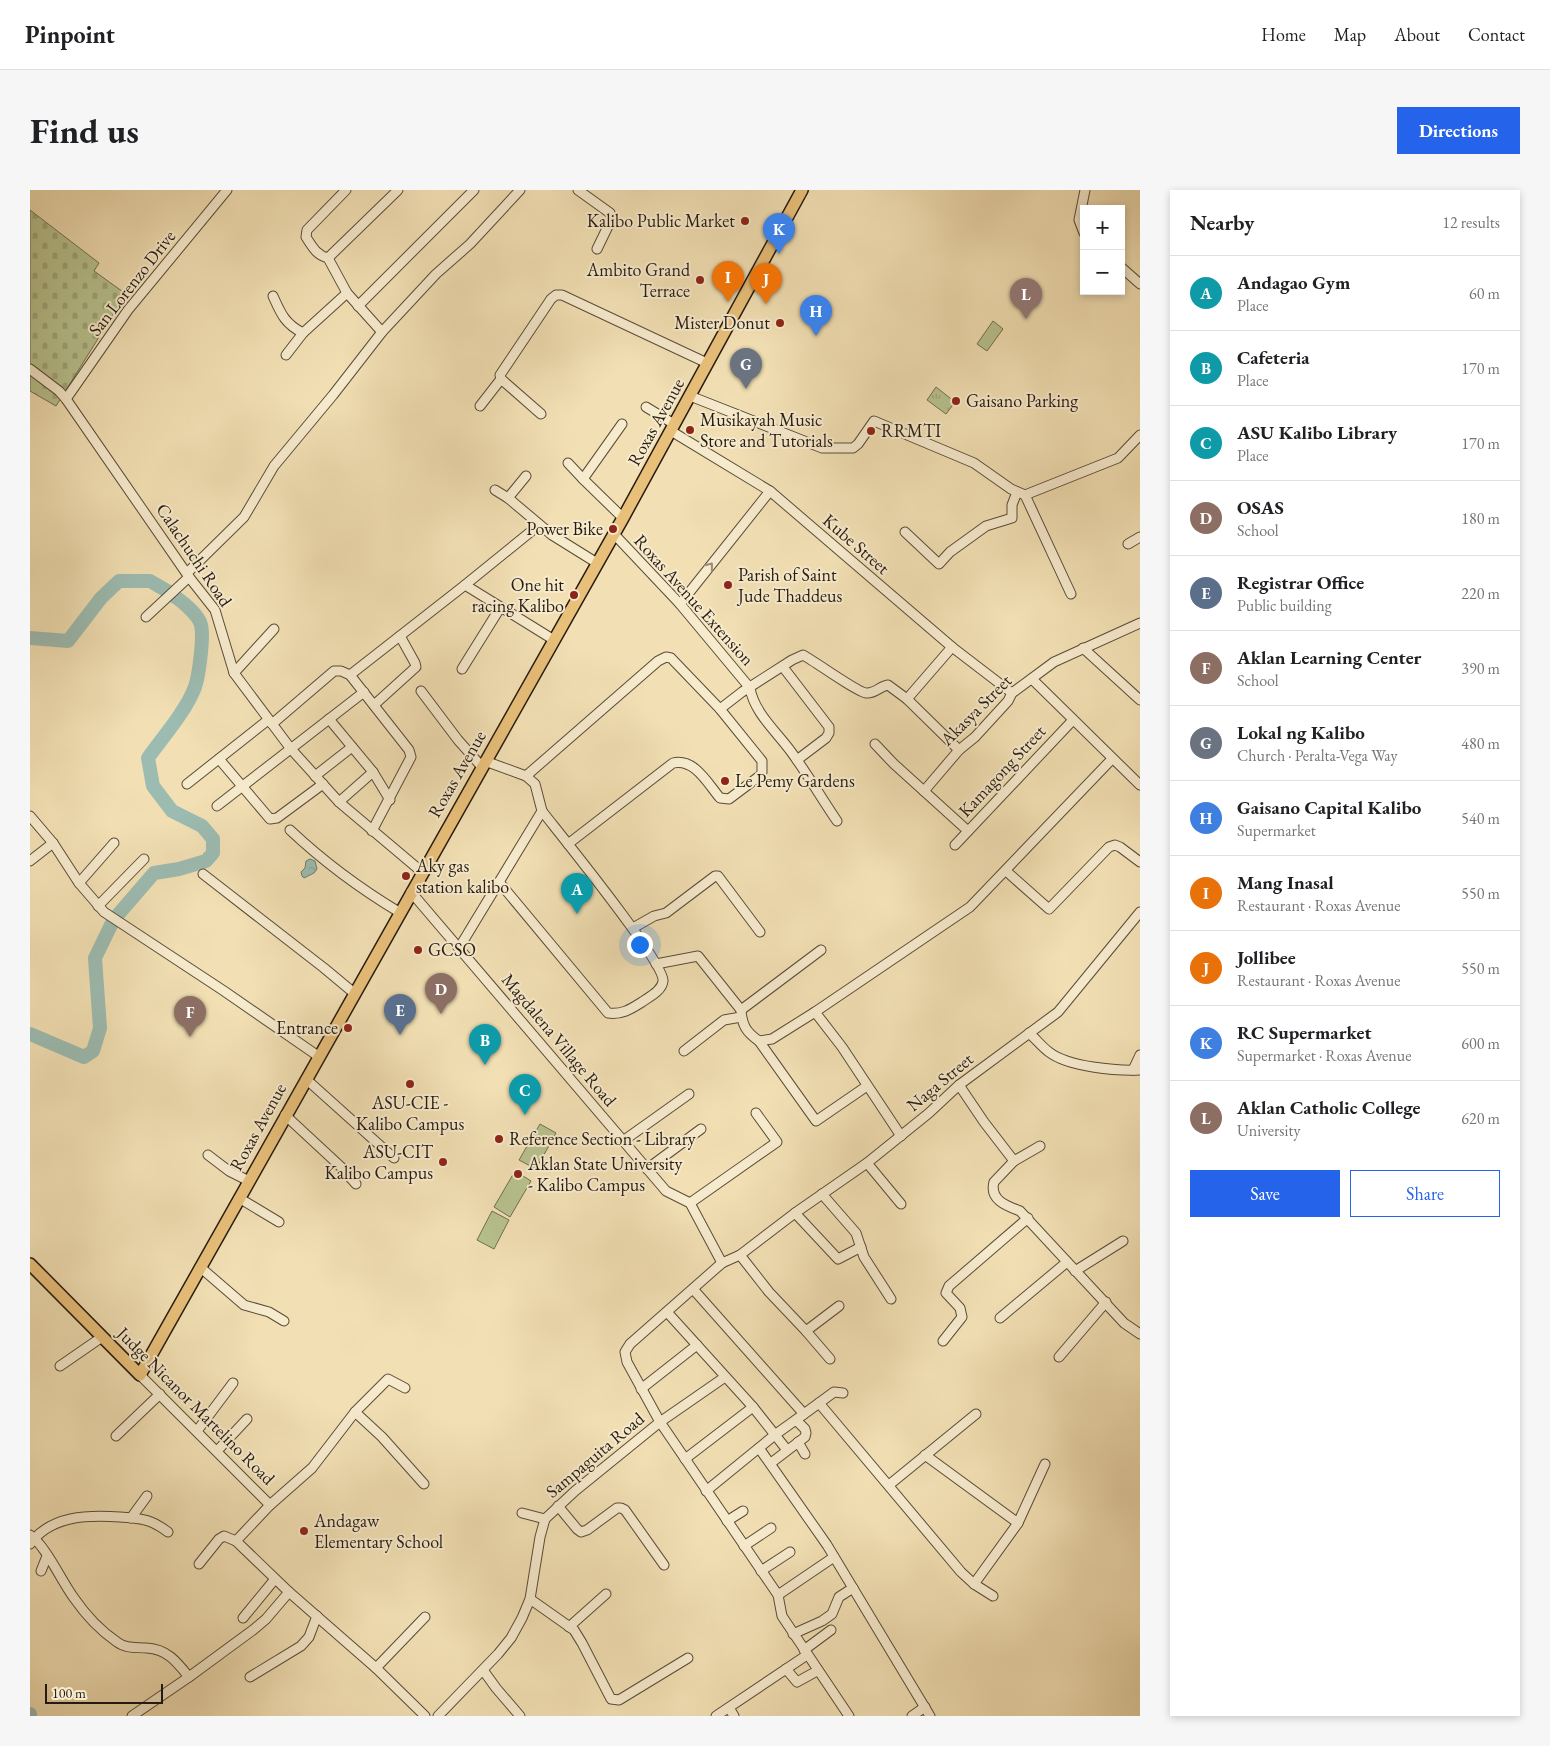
<!DOCTYPE html>
<html lang="en">
<head>
<meta charset="utf-8">
<style>
  :root { --surface:#fff; --page:#f6f6f6; --text:#202124; --muted:#757577; --line:#e0e0e0; --accent:#2563eb }
  body { margin:0; font-family:"EB Garamond",serif; background:var(--page); color:var(--text) }
  .controls { position:absolute; right:15px; top:15px; display:grid; overflow:hidden; border-radius:0px; box-shadow:0 2px 8px #0003 }
  .controls button { width:45px; height:45px; display:grid; place-items:center; padding:0; border:0; border-bottom:1px solid var(--line); background:var(--surface); color:var(--text); font:25px sans-serif }
  .scale { position:absolute; left:15px; bottom:12px; width:118px; box-sizing:border-box; padding-left:5px; border:2px solid #261b10; border-top:0; font-size:14px; line-height:18px; white-space:nowrap; color:#261b10; -webkit-text-stroke:4px #f7ebce; paint-order:stroke }
  .you { position:absolute; left:609px; top:754px; width:18px; height:18px; margin:-12px; border:4px solid #fff; border-radius:50%; background:#1a73e8; box-shadow:0 0 0 8px #1a73e833 }
  .badge { display:grid; place-items:center; width:32px; height:32px; border-radius:50%; background:var(--accent); color:#fff; font-size:16px; font-weight:700 }
  .pin { position:absolute; translate:-50% -41px; filter:drop-shadow(0 1px 2px #0008) }
  .pin::after { content:''; position:absolute; top:26px; width:18px; height:15px; background:inherit; clip-path:polygon(0 0,100% 0,50% 100%) }
  .list { margin:0; padding:0; list-style:none }
  h2 { display:flex; justify-content:space-between; align-items:center; height:65px; margin:0; padding:0 20px; font-size:21px }
  h2 small { font-size:16px; font-weight:400; color:var(--muted) }
  .list li { display:grid; grid-template-columns:32px 1fr auto; gap:15px; align-items:center; box-sizing:border-box; height:75px; padding:0 20px; border-top:1px solid var(--line) }
  .list b { display:block; font-size:19px; white-space:nowrap }
  .list p { margin:0; font-size:16px; white-space:nowrap; color:var(--muted) }
  .list em { font-size:16px; font-style:normal; color:var(--muted) }
  .actions { display:flex; gap:10px; padding:15px 20px }
  .actions a { flex:1; padding:11px 0; border:1px solid var(--accent); border-radius:0px; text-align:center; font-size:18px; color:var(--accent) }
  .actions .main { background:var(--accent); color:#fff }
  .map { position:relative; flex:none; width:1110px; height:1526px; overflow:hidden; border-radius:0px }
  header { display:flex; align-items:center; gap:30px; box-sizing:border-box; height:70px; padding:0 25px; background:var(--surface); border-bottom:1px solid var(--line) }
  header strong { font-size:24px }
  nav { display:flex; gap:28px; margin-inline-start:auto; font-size:18px }
  .intro { display:flex; align-items:center; justify-content:space-between; box-sizing:border-box; height:120px; padding:0 30px }
  h1 { margin:0; font-size:35px }
  .button { padding:12px 22px; border-radius:0px; background:var(--accent); color:#fff; font-size:18px; font-weight:700 }
  main { display:flex; gap:30px; padding:0 30px }
  aside { flex:1; background:var(--surface); border-radius:0px; box-shadow:0 2px 8px #0003 }
  .map>svg:first-child { display:block }
  .grass { fill:url(#grass-tufts); stroke:#6f6f50 }
  .cemetery { fill:url(#cemetery-stones); stroke:#6f6f50 }
  .pitch { fill:#b8c38f; stroke:#6f6f50 }
  .water { fill:url(#water-ripples); stroke:#6d7c71 }
  .lines { fill:none; stroke-linecap:round; stroke-linejoin:round }
  .river { stroke:#9cbcb2; stroke-width:14 }
  .minor-casing { stroke:#594c39; stroke-width:11 }
  .major-casing { stroke:#261b10; stroke-width:14 }
  .minor { stroke:#f7ebce; stroke-width:9 }
  .major { stroke:#e9c07a; stroke-width:11 }
  .oneway { stroke:#998d78 }
  .poi-dot { fill:#8f2418; stroke:#f7ebce; stroke-width:2 }
  .labels { text-anchor:middle; stroke-width:4; stroke-linejoin:round; paint-order:stroke }
  .poi-label { font-size:18px; fill:#261b10; stroke:#f7ebce; text-anchor:start }
  .street-label { font-size:18px; fill:#261b10; stroke:#f7ebce }
</style>
</head>
<body>
<header>
<strong>Pinpoint</strong>
<nav><a>Home</a><a>Map</a><a>About</a><a>Contact</a></nav>
</header>
<div class="intro"><h1>Find us</h1><a class="button">Directions</a></div>
<main>
<div class="map">
<svg width="1110" height="1526" viewBox="0 0 1110 1526">
  <defs>
    <pattern id="grass-tufts" width="24" height="20" patternUnits="userSpaceOnUse" patternTransform="scale(1.25)"><rect width="24" height="20" fill="#b8c38f"/><path d="M3 7l-1-3M5 7V3M7 7l1-3M15 17l-1-3M17 17v-4M19 17l1-3" fill="none" stroke="#9ea77a"/></pattern>
    <pattern id="cemetery-stones" width="16" height="16" patternUnits="userSpaceOnUse" patternTransform="scale(1.25)"><rect width="16" height="16" fill="#b8c38f"/><path d="M2 7V4a2 2 0 0 1 4 0v3zM10 15v-3a2 2 0 0 1 4 0v3z" fill="#9ea77a"/></pattern>
    <pattern id="water-ripples" width="26" height="14" patternUnits="userSpaceOnUse" patternTransform="scale(1.25)"><rect width="26" height="14" fill="#9cbcb2"/><path d="M2 4q2-2 4 0t4 0M15 11q2-2 4 0t4 0" fill="none" stroke="#86a198"/></pattern>
  </defs>
  <rect width="100%" height="100%" fill="#f2e0b4"/>
  <filter id="stains"><feTurbulence type="fractalNoise" baseFrequency=".004" numOctaves="4"/><feColorMatrix values="0 0 0 0 .2 0 0 0 0 .09 0 0 0 0 .02 0 0 0 .5 -.17"/></filter>
  <radialGradient id="worn" r=".72"><stop offset=".6" stop-color="#630" stop-opacity="0"/><stop offset="1" stop-color="#630" stop-opacity=".3"/></radialGradient>
  <polygon class="grass" points="906,197 925,212 916,224 897,210"/>
  <polygon class="cemetery" points="0,20 69,73 64,81 96,104 26,216 0,201"/>
  <g class="pitch">
    <polygon points="963,131 973,139 957,161 947,154"/>
    <polygon points="510,934 526,943 506,979 489,970"/>
    <polygon points="485,981 501,991 480,1027 464,1017"/>
    <polygon points="462,1021 479,1030 464,1059 447,1050"/>
  </g>
  <polygon class="water" points="280,669 285,671 287,679 284,683 274,688 272,686 271,682 275,678 276,671"/>
  <g class="lines">
    <g class="river">
      <polyline points="0,448 38,451 71,408 89,391 120,391 139,402"/>
      <path d="M86 727 124 683 149 679 176 671 183 663V649L172 636 142 621 123 596 118 568C133 547 156 521 165 497 169 485 174 447 171 435 169 425 151 410 142 405"/>
      <polyline points="0,844 54,867 63,861 70,838 65,768 82,733"/>
      <polyline points="0,1524 0,1526"/>
    </g>
    <defs>
      <g id="minor">
        <path d="M316 0 277 40 276 47C282 56 286 65 298 68L317 103 352 142"/>
        <polyline points="548,0 580,23 582,28 567,59"/>
        <polyline points="1054,43 1049,30 1055,0"/>
        <polyline points="298,68 368,0"/>
        <polyline points="1091,77 1110,94"/>
        <path d="M243 106C251 124 255 134 273 143L317 103"/>
        <polyline points="328,116 444,0"/>
        <polyline points="256,165 273,143"/>
        <polyline points="0,179 29,201 36,209 159,387 185,420 204,483 261,559 309,612 392,682"/>
        <polyline points="660,206 792,258 823,258 828,254 844,231 944,273 981,299 995,305 1088,268 1110,245"/>
        <polyline points="36,209 98,120 197,0"/>
        <polyline points="450,216 471,189"/>
        <polyline points="616,217 644,234"/>
        <polyline points="511,224 471,189 470,185 521,109 526,105 532,105 677,173"/>
        <polyline points="592,234 553,289 593,328"/>
        <polyline points="641,241 740,301 922,457 982,503"/>
        <polyline points="538,273 553,289"/>
        <polyline points="496,286 478,308 522,345 567,373"/>
        <polyline points="465,300 478,308"/>
        <polyline points="995,305 1041,404"/>
        <polyline points="875,342 909,374 920,362 956,336 982,328 982,315 987,302"/>
        <polyline points="584,344 650,414 720,498"/>
        <polyline points="1098,354 1110,347"/>
        <polyline points="157,383 214,327 244,276 303,205 352,142 406,84 440,54 490,0"/>
        <polyline points="435,395 509,335"/>
        <polyline points="650,414 740,301"/>
        <polyline points="116,427 159,387"/>
        <polyline points="1053,458 1110,510"/>
        <polyline points="753,477 799,537 799,543 796,548 767,570"/>
        <polyline points="432,479 470,418"/>
        <polyline points="204,483 244,439"/>
        <polyline points="320,485 435,395 524,450"/>
        <polyline points="1002,489 1110,595"/>
        <path d="M720 498C724 523 748 543 762 563 778 585 792 609 807 631"/>
        <polyline points="391,501 428,550 452,577"/>
        <polyline points="877,509 922,457"/>
        <polyline points="344,515 386,477 385,473 370,446"/>
        <path d="M690 519 712 502 762 470 773 465C786 472 827 502 836 503 845 504 850 496 858 495L877 509 929 560"/>
        <polyline points="299,529 343,582 360,610"/>
        <polyline points="242,534 304,481 311,481 320,485 379,560 381,567 342,641"/>
        <polyline points="845,554 864,574 938,641"/>
        <polyline points="189,569 240,629 247,628 293,594"/>
        <polyline points="455,571 496,586"/>
        <polyline points="285,586 322,557"/>
        <polyline points="157,594 238,530"/>
        <polyline points="894,601 929,560 945,547 978,511 982,503 1024,472 1110,433"/>
        <polyline points="309,612 343,582"/>
        <polyline points="187,616 334,502"/>
        <polyline points="0,626 23,653 49,693 74,722 194,801 288,866"/>
        <path d="M260 640C294 672 329 698 369 722"/>
        <polyline points="925,655 1043,530"/>
        <polyline points="0,671 23,653"/>
        <polyline points="976,681 1019,719 1079,657 1085,655 1090,657 1110,672"/>
        <polyline points="173,684 294,778 324,803"/>
        <path d="M469 692 578 823C592 825 601 819 612 812 619 807 632 801 633 791 635 773 529 643 512 621"/>
        <polyline points="49,693 84,653"/>
        <polyline points="381,702 636,1001 660,1013 692,1073 710,1065 765,1023 837,973 899,923 929,895 1028,822 1110,722"/>
        <polyline points="68,716 114,669"/>
        <polyline points="603,738 624,726 636,723 685,686 688,686 730,742"/>
        <path d="M429 758 512 621 505 594 496 586 628 471 636 467 641 468 690 519 732 571V582L731 585 699 609 690 608C678 594 665 568 643 573L538 654"/>
        <polyline points="626,774 668,766 711,820 791,760"/>
        <path d="M711 820C712 835 716 842 729 851L742 849 785 822 940 717 1082 569"/>
        <polyline points="785,822 812,857 871,946"/>
        <path d="M999 843C1006 849 1012 857 1019 862 1038 877 1087 881 1110 880"/>
        <polyline points="729,851 786,931 837,896"/>
        <polyline points="654,861 694,830 711,827"/>
        <polyline points="1103,880 1110,865"/>
        <polyline points="276,889 364,968"/>
        <path d="M929 895 954 932 984 971 964 992C959 1010 977 1016 990 1021L1094 1133 1110 1144"/>
        <polyline points="255,925 310,976 326,994"/>
        <polyline points="593,951 659,904"/>
        <polyline points="178,965 199,981 219,991"/>
        <polyline points="984,971 1010,956"/>
        <polyline points="837,973 871,1014"/>
        <polyline points="617,979 671,939"/>
        <polyline points="792,1004 826,1043 834,1067 861,1109"/>
        <polyline points="209,1008 249,1032"/>
        <polyline points="660,1013 747,952 726,923"/>
        <polyline points="765,1023 808,1069 831,1057"/>
        <polyline points="710,1065 739,1102 776,1141 800,1169"/>
        <polyline points="692,1073 600,1154 595,1162 597,1172 630,1232 748,1405 752,1426 819,1526"/>
        <polyline points="170,1077 214,1115 239,1122 254,1131"/>
        <polyline points="1045,1081 1093,1051"/>
        <polyline points="663,1099 774,1224 746,1244 676,1301"/>
        <polyline points="637,1122 723,1217 757,1260"/>
        <polyline points="970,1128 1037,1072"/>
        <polyline points="776,1141 809,1116"/>
        <polyline points="913,1151 932,1127 930,1118 916,1103 919,1096 998,1028"/>
        <polyline points="1029,1167 1076,1112"/>
        <polyline points="30,1176 72,1147"/>
        <polyline points="110,1185 240,1315 206,1351 259,1402 346,1478 395,1526"/>
        <polyline points="611,1199 667,1155"/>
        <polyline points="789,1213 804,1202 813,1203"/>
        <polyline points="325,1222 352,1247 394,1294"/>
        <polyline points="774,1224 789,1213 931,1382 944,1394 963,1406"/>
        <polyline points="167,1241 203,1193"/>
        <polyline points="86,1246 130,1204"/>
        <polyline points="768,1252 775,1264"/>
        <polyline points="729,1258 797,1355 900,1526"/>
        <polyline points="187,1261 217,1229"/>
        <polyline points="895,1265 988,1333"/>
        <polyline points="655,1269 723,1217"/>
        <polyline points="741,1273 775,1247 776,1243 775,1239 766,1230"/>
        <polyline points="859,1295 946,1224"/>
        <polyline points="240,1315 282,1278 325,1222 358,1189 375,1198"/>
        <polyline points="528,1316 547,1339 551,1342 557,1340 587,1318 591,1318 595,1320 634,1375"/>
        <polyline points="492,1323 515,1329"/>
        <polyline points="101,1328 117,1306"/>
        <polyline points="697,1331 713,1321"/>
        <path d="M0 1345C16 1356 32 1392 44 1408 55 1424 71 1441 87 1452 96 1459 106 1457 117 1458 137 1459 147 1472 159 1487"/>
        <path d="M0 1354C21 1325 58 1325 90 1327 99 1328 112 1328 121 1332 127 1334 132 1338 138 1342"/>
        <polyline points="714,1356 741,1338"/>
        <polyline points="169,1374 189,1349 194,1346 206,1351"/>
        <polyline points="11,1381 17,1366"/>
        <polyline points="731,1381 760,1362"/>
        <polyline points="944,1394 988,1333 1015,1274"/>
        <polyline points="748,1405 804,1367"/>
        <polyline points="500,1409 544,1440 552,1453 581,1509 589,1510 658,1468"/>
        <polyline points="213,1428 245,1389"/>
        <polyline points="539,1437 576,1404"/>
        <polyline points="763,1444 792,1431 802,1424 809,1407 823,1398"/>
        <polyline points="774,1460 801,1440"/>
        <polyline points="346,1478 395,1427"/>
        <polyline points="756,1479 767,1492 787,1481"/>
        <polyline points="453,1480 466,1498 490,1526"/>
        <polyline points="220,1487 271,1456 279,1447 287,1426"/>
        <polyline points="699,1518 704,1526"/>
        <polyline points="102,1526 159,1487 223,1440 236,1429 259,1402"/>
        <polyline points="408,1526 468,1464 481,1448 492,1428 500,1409 510,1347 515,1329 545,1301 630,1232 695,1187"/>
        <polyline points="686,1526 777,1465"/>
        <polyline points="882,1526 895,1517"/>
      </g>
      <polyline id="major" points="0,1074 110,1185 593,328 772,0"/>
    </defs>
    <use href="#minor" class="minor-casing"/>
    <use href="#major" class="major-casing"/>
    <use href="#minor" class="minor"/>
    <use href="#major" class="major"/>
  </g>
  <defs><path id="oneway-chevron" d="M-2-3.5L2.5 0L-2 3.5" fill="none" stroke-width="1.6" stroke-linecap="round" stroke-linejoin="round" transform="scale(1.25)"/></defs>
  <use class="oneway" href="#oneway-chevron" transform="translate(680 376) rotate(-52)"/>
  <g class="poi-dot">
    <circle cx="715" cy="31" r="5"/>
    <circle cx="670" cy="90" r="5"/>
    <circle cx="750" cy="133" r="5"/>
    <circle cx="926" cy="211" r="5"/>
    <circle cx="660" cy="240" r="5"/>
    <circle cx="841" cy="241" r="5"/>
    <circle cx="583" cy="339" r="5"/>
    <circle cx="698" cy="395" r="5"/>
    <circle cx="544" cy="405" r="5"/>
    <circle cx="695" cy="591" r="5"/>
    <circle cx="376" cy="686" r="5"/>
    <circle cx="388" cy="760" r="5"/>
    <circle cx="318" cy="838" r="5"/>
    <circle cx="380" cy="894" r="5"/>
    <circle cx="469" cy="949" r="5"/>
    <circle cx="413" cy="972" r="5"/>
    <circle cx="488" cy="984" r="5"/>
    <circle cx="274" cy="1341" r="5"/>
  </g>
  <g class="labels">
    <g class="poi-label">
      <text x="705" y="37" text-anchor="end">Kalibo Public Market</text>
      <text x="660" y="86" text-anchor="end">Ambito Grand<tspan x="660" dy="21">Terrace</tspan></text>
      <text x="740" y="139" text-anchor="end">Mister Donut</text>
      <text x="936" y="217">Gaisano Parking</text>
      <text x="670" y="236">Musikayah Music<tspan x="670" dy="21">Store and Tutorials</tspan></text>
      <text x="851" y="247">RRMTI</text>
      <text x="573" y="345" text-anchor="end">Power Bike</text>
      <text x="708" y="391">Parish of Saint<tspan x="708" dy="21">Jude Thaddeus</tspan></text>
      <text x="534" y="401" text-anchor="end">One hit<tspan x="534" dy="21">racing Kalibo</tspan></text>
      <text x="705" y="597">Le Pemy Gardens</text>
      <text x="386" y="682">Aky gas<tspan x="386" dy="21">station kalibo</tspan></text>
      <text x="398" y="766">GCSO</text>
      <text x="308" y="844" text-anchor="end">Entrance</text>
      <text x="380" y="919" text-anchor="middle">ASU-CIE -<tspan x="380" dy="21">Kalibo Campus</tspan></text>
      <text x="479" y="955">Reference Section - Library</text>
      <text x="403" y="968" text-anchor="end">ASU-CIT<tspan x="403" dy="21">Kalibo Campus</tspan></text>
      <text x="498" y="980">Aklan State University<tspan x="498" dy="21">- Kalibo Campus</tspan></text>
      <text x="284" y="1337">Andagaw<tspan x="284" dy="21">Elementary School</tspan></text>
    </g>
    <g class="street-label">
      <text transform="translate(102 93) rotate(-52)" y="6">San Lorenzo Drive</text>
      <text transform="translate(626 232) rotate(-61)" y="6">Roxas Avenue</text>
      <text transform="translate(826 354) rotate(41)" y="6">Kube Street</text>
      <text transform="translate(164 365) rotate(56)" y="6">Calachuchi Road</text>
      <text transform="translate(664 410) rotate(48)" y="6">Roxas Avenue Extension</text>
      <text transform="translate(946 520) rotate(-45)" y="6">Akasya Street</text>
      <text transform="translate(972 581) rotate(-47)" y="6">Kamagong Street</text>
      <text transform="translate(427 584) rotate(-60)" y="6">Roxas Avenue</text>
      <text transform="translate(529 850) rotate(50)" y="6">Magdalena Village Road</text>
      <text transform="translate(910 892) rotate(-40)" y="6">Naga Street</text>
      <text transform="translate(228 937) rotate(-61)" y="6">Roxas Avenue</text>
      <text transform="translate(166 1216) rotate(45)" y="6">Judge Nicanor Martelino Road</text>
      <text transform="translate(565 1265) rotate(-40)" y="6">Sampaguita Road</text>
    </g>
  </g>
  <rect width="100%" height="100%" filter="url(#stains)"/>
  <rect width="100%" height="100%" fill="url(#worn)"/>
</svg>
<div class="controls">
<button>+</button>
<button>−</button>
</div>
<div class="scale">100 m</div>
<div class="you"></div>
<div class="pin badge" style="left:547px;top:724px;background:#0f9aa8">A</div>
<div class="pin badge" style="left:455px;top:875px;background:#0f9aa8">B</div>
<div class="pin badge" style="left:495px;top:925px;background:#0f9aa8">C</div>
<div class="pin badge" style="left:411px;top:824px;background:#8d6e63">D</div>
<div class="pin badge" style="left:370px;top:845px;background:#5c6f8a">E</div>
<div class="pin badge" style="left:160px;top:847px;background:#8d6e63">F</div>
<div class="pin badge" style="left:716px;top:199px;background:#6b7280">G</div>
<div class="pin badge" style="left:786px;top:146px;background:#3f7fe0">H</div>
<div class="pin badge" style="left:698px;top:112px;background:#e8710a">I</div>
<div class="pin badge" style="left:736px;top:114px;background:#e8710a">J</div>
<div class="pin badge" style="left:749px;top:64px;background:#3f7fe0">K</div>
<div class="pin badge" style="left:996px;top:129px;background:#8d6e63">L</div>
</div>
<aside>
<h2>Nearby<small>12 results</small></h2>
<ul class="list">
<li><span class="badge" style="background:#0f9aa8">A</span><div><b>Andagao Gym</b><p>Place</p></div><em>60 m</em></li>
<li><span class="badge" style="background:#0f9aa8">B</span><div><b>Cafeteria</b><p>Place</p></div><em>170 m</em></li>
<li><span class="badge" style="background:#0f9aa8">C</span><div><b>ASU Kalibo Library</b><p>Place</p></div><em>170 m</em></li>
<li><span class="badge" style="background:#8d6e63">D</span><div><b>OSAS</b><p>School</p></div><em>180 m</em></li>
<li><span class="badge" style="background:#5c6f8a">E</span><div><b>Registrar Office</b><p>Public building</p></div><em>220 m</em></li>
<li><span class="badge" style="background:#8d6e63">F</span><div><b>Aklan Learning Center</b><p>School</p></div><em>390 m</em></li>
<li><span class="badge" style="background:#6b7280">G</span><div><b>Lokal ng Kalibo</b><p>Church · Peralta-Vega Way</p></div><em>480 m</em></li>
<li><span class="badge" style="background:#3f7fe0">H</span><div><b>Gaisano Capital Kalibo</b><p>Supermarket</p></div><em>540 m</em></li>
<li><span class="badge" style="background:#e8710a">I</span><div><b>Mang Inasal</b><p>Restaurant · Roxas Avenue</p></div><em>550 m</em></li>
<li><span class="badge" style="background:#e8710a">J</span><div><b>Jollibee</b><p>Restaurant · Roxas Avenue</p></div><em>550 m</em></li>
<li><span class="badge" style="background:#3f7fe0">K</span><div><b>RC Supermarket</b><p>Supermarket · Roxas Avenue</p></div><em>600 m</em></li>
<li><span class="badge" style="background:#8d6e63">L</span><div><b>Aklan Catholic College</b><p>University</p></div><em>620 m</em></li>
</ul>
<div class="actions"><a class="main">Save</a><a>Share</a></div>
</aside>
</main>
</body>
</html>
